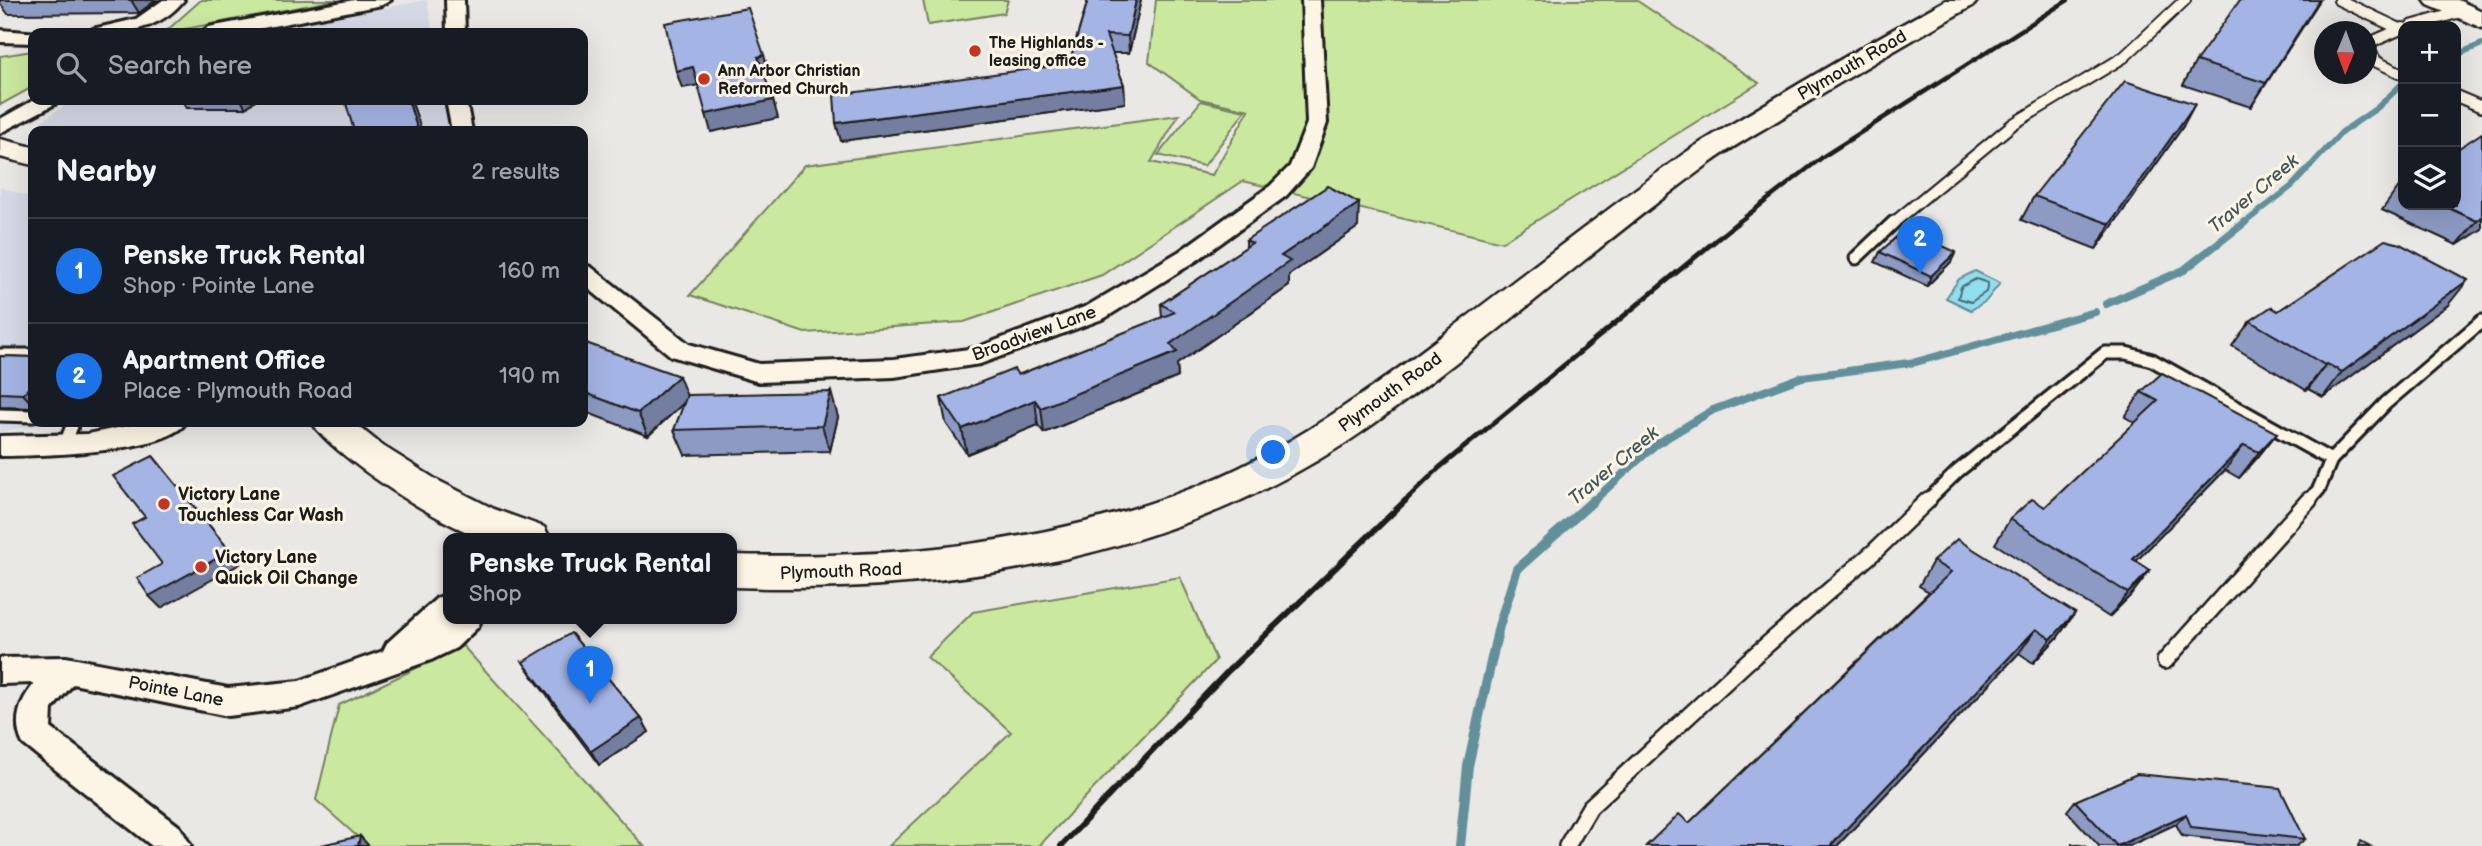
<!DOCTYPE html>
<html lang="en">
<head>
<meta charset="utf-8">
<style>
  :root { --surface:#171b24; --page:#242831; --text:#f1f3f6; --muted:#9ea1a6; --line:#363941; --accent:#1a73e8 }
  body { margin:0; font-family:"Balsamiq Sans",sans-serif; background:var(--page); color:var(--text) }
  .controls { position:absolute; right:21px; top:21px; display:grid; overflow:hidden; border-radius:14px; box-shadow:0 7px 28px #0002 }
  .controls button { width:63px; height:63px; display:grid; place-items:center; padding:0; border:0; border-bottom:2px solid var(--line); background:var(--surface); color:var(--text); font:35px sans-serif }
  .compass { position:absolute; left:2314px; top:21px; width:63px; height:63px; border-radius:50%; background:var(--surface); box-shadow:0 7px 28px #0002; rotate:181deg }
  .you { position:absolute; left:1274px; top:453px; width:24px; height:24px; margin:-18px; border:5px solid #fff; border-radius:50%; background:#1a73e8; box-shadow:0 0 0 10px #1a73e833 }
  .badge { display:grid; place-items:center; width:46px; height:46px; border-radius:50%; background:var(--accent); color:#fff; font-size:23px; font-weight:700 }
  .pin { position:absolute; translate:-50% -58px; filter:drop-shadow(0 2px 4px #0008) }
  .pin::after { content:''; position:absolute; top:37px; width:24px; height:21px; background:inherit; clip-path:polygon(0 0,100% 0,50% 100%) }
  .popup { position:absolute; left:443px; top:533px; width:294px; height:91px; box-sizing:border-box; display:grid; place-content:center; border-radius:14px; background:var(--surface); filter:drop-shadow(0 2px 5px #0005); font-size:23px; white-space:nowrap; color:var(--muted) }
  .popup b { font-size:26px; color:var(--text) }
  .popup::after { content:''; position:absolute; left:50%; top:100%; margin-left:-14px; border:14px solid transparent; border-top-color:var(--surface) }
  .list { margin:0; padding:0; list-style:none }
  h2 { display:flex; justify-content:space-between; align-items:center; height:91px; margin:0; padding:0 28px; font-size:30px }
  h2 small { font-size:23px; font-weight:400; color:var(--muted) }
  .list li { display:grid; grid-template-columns:46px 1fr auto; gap:21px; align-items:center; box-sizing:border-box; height:105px; padding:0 28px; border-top:2px solid var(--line) }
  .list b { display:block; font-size:26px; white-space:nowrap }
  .list p { margin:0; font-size:23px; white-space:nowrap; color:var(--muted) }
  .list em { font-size:23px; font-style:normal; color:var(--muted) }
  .icon { flex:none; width:38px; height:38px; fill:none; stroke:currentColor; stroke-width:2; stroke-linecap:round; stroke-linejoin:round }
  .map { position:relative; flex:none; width:2482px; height:846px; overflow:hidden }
  .search { position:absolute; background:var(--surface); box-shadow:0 7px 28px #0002; left:28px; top:28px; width:560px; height:77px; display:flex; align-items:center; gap:18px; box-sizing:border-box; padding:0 24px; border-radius:14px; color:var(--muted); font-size:26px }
  .panel { position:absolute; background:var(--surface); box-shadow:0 7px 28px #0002; left:28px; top:126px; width:560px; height:301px; border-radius:14px }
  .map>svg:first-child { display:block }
  .built { fill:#d5d8e5 }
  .green { fill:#cbe89f; stroke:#74825e; stroke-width:2 }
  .water { fill:#90deee; stroke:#62909a; stroke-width:2 }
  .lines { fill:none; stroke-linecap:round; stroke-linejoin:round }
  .shore { stroke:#4a6a70; stroke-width:2 }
  .stream-far2 { stroke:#62909a; stroke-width:6 }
  .stream-far1 { stroke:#62909a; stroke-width:8 }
  .stream { stroke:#62909a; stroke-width:10 }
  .lane-far2-casing { stroke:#1c1c1c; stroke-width:14 }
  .lane-far1-casing { stroke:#1c1c1c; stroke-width:17 }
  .lane-casing { stroke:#1c1c1c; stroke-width:20 }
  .street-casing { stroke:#1c1c1c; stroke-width:6 }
  .secondary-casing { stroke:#1c1c1c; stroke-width:5 }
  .lane-far2 { stroke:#fcf5e5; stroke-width:10 }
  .lane-far1 { stroke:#fcf5e5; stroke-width:11 }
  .lane { stroke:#fcf5e5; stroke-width:15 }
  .street { fill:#fcf5e5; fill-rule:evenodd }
  .secondary { fill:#fcf5e5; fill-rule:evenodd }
  .rail-far2 { stroke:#1c1c1c; stroke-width:4.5 }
  .rail-far1 { stroke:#1c1c1c; stroke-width:5 }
  .rail { stroke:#1c1c1c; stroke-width:6 }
  .wall { fill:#8d9bc4; stroke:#1c1c1c; stroke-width:2 }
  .shaded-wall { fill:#737ea0; stroke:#1c1c1c; stroke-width:2 }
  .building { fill:#a4b4e4; stroke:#1c1c1c; stroke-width:2 }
  .poi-dot { fill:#c8321e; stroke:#fcf5e5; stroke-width:2.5 }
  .labels { text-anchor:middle; stroke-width:6; stroke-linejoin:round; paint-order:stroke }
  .far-poi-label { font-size:16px; font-weight:bold; fill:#1c1c1c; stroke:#fcf5e5; text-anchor:start }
  .street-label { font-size:18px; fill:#1c1c1c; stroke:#fcf5e5 }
  .poi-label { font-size:18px; font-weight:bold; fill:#1c1c1c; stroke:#fcf5e5; text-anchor:start }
  .water-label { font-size:19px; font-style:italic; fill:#3f565b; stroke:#fcf5e5 }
</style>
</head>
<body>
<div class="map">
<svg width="2482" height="846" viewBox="0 0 2482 846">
  <rect width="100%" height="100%" fill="#eae8e5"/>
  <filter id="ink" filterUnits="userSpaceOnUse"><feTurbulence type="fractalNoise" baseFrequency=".0143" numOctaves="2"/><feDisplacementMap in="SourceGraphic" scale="14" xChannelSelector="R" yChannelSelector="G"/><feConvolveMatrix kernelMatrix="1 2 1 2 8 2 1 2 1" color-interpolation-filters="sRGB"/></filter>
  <g filter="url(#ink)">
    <g class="built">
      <polygon points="427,0 433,33 252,33"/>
      <polygon points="74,100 444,100 449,131 77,131 40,122"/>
      <polygon points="0,187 33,198 33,422 54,422 0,432"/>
    </g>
    <g class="green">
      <polygon points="201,0 337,0 164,33"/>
      <polygon points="923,0 1008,0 1004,13 928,25"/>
      <polygon points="1156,0 1636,0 1759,83 1502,242 1243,181 1102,275 964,322 805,333 690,295 805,165 1179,115 1151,162 1212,175 1249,110 1200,99 1149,62"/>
      <polygon points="33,51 33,87 0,105 0,56"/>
      <polygon points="1201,101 1245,111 1204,166 1158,155"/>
      <polygon points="1180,577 1216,660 1039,846 889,846 1011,732 927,657 973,612"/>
      <polygon points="463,646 644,846 368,846 316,800 339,705"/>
    </g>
    <polygon class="water" points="1975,271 2000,283 1986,301 1971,310 1946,298 1959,279"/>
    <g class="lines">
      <polygon class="shore" points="1976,279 1988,283 1986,292 1971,302 1958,298 1961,287"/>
      <g class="stream-far2">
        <polyline points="2456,55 2482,44"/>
        <polyline points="2243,224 2292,186 2342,132 2377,108 2403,83"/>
      </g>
      <g class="stream-far1">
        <polyline points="2106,304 2184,270 2245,222"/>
        <polyline points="1592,502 1655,445 1713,410 1802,377 1916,362 2095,312"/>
      </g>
      <polyline class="stream" points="1460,846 1468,766 1499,626 1517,569 1594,500"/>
      <defs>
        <g id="lane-far2">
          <polyline points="2339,0 2400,29"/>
          <polyline points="2411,26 2464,11"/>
          <polyline points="2403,28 2374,41 2368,49 2377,62 2403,74"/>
          <polyline points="2456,96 2482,107"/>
          <polyline points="1892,224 2013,124 2124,57 2185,0"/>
        </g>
        <g id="lane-far1">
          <polyline points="1856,258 1894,222"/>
          <polyline points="0,355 33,355"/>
          <polyline points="0,415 33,416"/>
          <polyline points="64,446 72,426 70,422"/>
          <polyline points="1926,502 1958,471 2105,353 2126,353 2152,360 2331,460"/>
          <polyline points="2308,502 2319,489 2331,460 2386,403 2482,321"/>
        </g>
        <g id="lane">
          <polyline points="2165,661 2309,500"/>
          <polyline points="1567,846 1590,807 1747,662 1875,551 1928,500"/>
        </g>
        <g id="street">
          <path d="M163 0H184C161 29 125 35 91 33L93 29 136 19Z"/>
          <polygon points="354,0 391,0 382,5 237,33 200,33 209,27"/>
          <polygon points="446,0 464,0 465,33 447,33"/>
          <polygon points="1302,0 1320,0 1327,123 1311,168 1286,196 1196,261 1105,318 980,364 894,377 759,382 671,356 583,284 583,265 591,267 689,344 759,364 894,359 976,348 1087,306 1180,251 1270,186 1290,166 1307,123"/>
          <polygon points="0,30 40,33 33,33 33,43 0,42"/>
          <polygon points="34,100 58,100 55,104 0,133 0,119"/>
          <polygon points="446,100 466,100 472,131 452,131"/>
          <path d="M146 422H186C168 453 35 456 0 456V436L88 434Z"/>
          <path d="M448 594V618H482L478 627 456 648 431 660 299 707 228 716 73 684 52 709 51 728 180 827 191 846H152L23 744C12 722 20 700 35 683L0 684V658L66 657 228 688 299 681 383 651 387 643 437 598Z"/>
        </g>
        <g id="secondary">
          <path d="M1946 0H1978L1974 5C1910 41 1847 78 1785 116 1759 132 1731 147 1707 165 1593 249 1487 344 1372 425 1187 557 954 595 732 587V555C891 559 1048 545 1198 486 1289 450 1366 393 1443 335 1524 274 1603 212 1685 153 1709 136 1736 122 1762 106 1822 70 1884 34 1946 0Z"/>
          <polygon points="2424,0 2458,0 2482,11 2482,28 2428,5"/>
          <polygon points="0,139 33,147 33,165 0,157"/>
          <path d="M312 422H353L383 446 437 480 494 509 544 527 550 538C529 538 505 541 485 538 450 532 328 453 312 422Z"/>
        </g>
      </defs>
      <use href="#lane-far2" class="lane-far2-casing"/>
      <use href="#lane-far1" class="lane-far1-casing"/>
      <use href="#lane" class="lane-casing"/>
      <use href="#street" class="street-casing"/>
      <use href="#secondary" class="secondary-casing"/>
      <use href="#lane-far2" class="lane-far2"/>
      <use href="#lane-far1" class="lane-far1"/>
      <use href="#lane" class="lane"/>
      <use href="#street" class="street"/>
      <use href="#secondary" class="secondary"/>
      <polyline class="rail-far2" points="1736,224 1824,156 2068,0"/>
      <polyline class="rail-far1" points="1404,502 1439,468 1738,222"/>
      <polyline class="rail" points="1061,846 1229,670 1406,500"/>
    </g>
    <g class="wall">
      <polygon points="0,0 156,0 139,13 8,14 0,3"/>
      <polygon points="1088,0 1141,0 1129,53 1112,53 1124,85 1125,103 841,141 1069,64"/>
      <polygon points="2320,0 2251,107 2183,85 2196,61"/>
      <polygon points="182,100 255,100 246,108 187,108"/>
      <polygon points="2182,128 2096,249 2021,220 2034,196"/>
      <polygon points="2482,133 2482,229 2457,245 2382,210 2400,185 2403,183 2403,205 2456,205"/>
      <polygon points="1358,227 1289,275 1289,286 1177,364 1178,377 1044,433 1038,425 967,454 946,423 941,398 1018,375 1162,318 1161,304 1246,247 1246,240"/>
      <polygon points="1880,252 1951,262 1927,286 1875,262"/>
      <polygon points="2448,305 2323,397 2308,389 2306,390 2232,346 2250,321 2278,311"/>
      <polygon points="583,335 586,343 687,396 838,417 830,451 685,455 674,430 685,402 648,436 583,411"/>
      <polygon points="0,356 33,357 33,408 0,407"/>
      <polygon points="2141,392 2277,433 2257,458 2239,478 2225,470 2136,561 2150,570 2131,595 2109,617 1995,544 2010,519 2045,507 2135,423 2125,417"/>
      <polygon points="1933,561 2075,613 2057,638 2033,663 2019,653 1837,846 1646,846 1689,823 1929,592 1919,586"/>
      <polygon points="523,662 641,718 649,732 599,765 532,676"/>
      <polygon points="2137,774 2305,839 2297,846 2278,846 2182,836 2176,824 2129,846 2099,846 2067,811 2075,801"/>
    </g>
    <g class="shaded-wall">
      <polygon points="131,0 156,0 139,13"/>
      <polygon points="1136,0 1141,0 1129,53 1128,36"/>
      <polygon points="2320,0 2251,107 2266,83"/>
      <polygon points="764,55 769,73 763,74 758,57"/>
      <polygon points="693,67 699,85 682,88 676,71"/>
      <polygon points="1124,85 1125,103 841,141 836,123"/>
      <polygon points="241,100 255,100 246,108"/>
      <polygon points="408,100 411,100 422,131 418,131"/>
      <polygon points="773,100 778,118 711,132 706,114"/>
      <polygon points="2195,104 2182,128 2096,249 2110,224"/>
      <polygon points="1359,203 1358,227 1289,275 1289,286 1177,364 1178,377 1044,433 1041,408 1170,344 1281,256"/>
      <polygon points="2482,217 2482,229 2457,245 2477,221"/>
      <polygon points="1956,252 1951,262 1927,286 1931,276"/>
      <polygon points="2468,280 2448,305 2323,397 2342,372"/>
      <polygon points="2327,364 2308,389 2306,390 2325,365"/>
      <polygon points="679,376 688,399 648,436 638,413"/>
      <polygon points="33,383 33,405 23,394"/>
      <polygon points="831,392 838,417 830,451 822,426"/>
      <polygon points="1035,400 1038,425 967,454 962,429"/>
      <polygon points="2277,433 2257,458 2239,478 2259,452"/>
      <polygon points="2244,445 2225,470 2114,584 2133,559"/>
      <polygon points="153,456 240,564 161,608 149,596 230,551"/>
      <polygon points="2150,570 2131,595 2109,617 2128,593"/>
      <polygon points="2075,613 2057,638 2033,663 2051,639"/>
      <polygon points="2036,629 2019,653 1837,846 1830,846"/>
      <polygon points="641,718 649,732 599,765 591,751"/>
      <polygon points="2186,814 2176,824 2129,846 2118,846"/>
      <polygon points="360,836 369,846 358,846"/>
    </g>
    <g class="building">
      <polygon points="1088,0 1136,0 1128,36 1106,35 1124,85 836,123 834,95 1069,64"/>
      <polygon points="2240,0 2319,0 2266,83 2196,61"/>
      <polygon points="748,8 764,55 758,57 773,100 706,114 693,67 676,71 665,23"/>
      <polygon points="2125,81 2195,104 2110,224 2034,196"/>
      <polygon points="345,100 408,100 418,131 354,131"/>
      <polygon points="2482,133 2482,217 2477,221 2442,205 2456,205 2456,150"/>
      <polygon points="1328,186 1359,203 1281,256 1290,261 1170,344 1177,352 1041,408 1035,400 962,429 941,398 1014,369 1018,375 1175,312 1161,304 1252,243 1246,240"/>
      <polygon points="1905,229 1956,252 1931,276 1880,252"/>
      <polygon points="2385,240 2400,244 2468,280 2342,372 2327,364 2325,365 2250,321 2271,307 2278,311"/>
      <polygon points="583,342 679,376 638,413 583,392"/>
      <polygon points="0,356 33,357 33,383 23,394 0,393"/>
      <polygon points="2162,373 2277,433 2259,452 2244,445 2133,559 2150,570 2128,593 2010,519 2032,499 2045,507 2158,401 2141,392"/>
      <polygon points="831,392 822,426 674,430 687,395"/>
      <polygon points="153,456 230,551 149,596 137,578 162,564 132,524 145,517 113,476"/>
      <polygon points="1957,539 2075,613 2051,639 2036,629 1830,846 1646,846 1679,814 1689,823 1951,572 1933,561"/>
      <polygon points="571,633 641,718 591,751 523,662"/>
      <polygon points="2137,774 2280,788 2305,839 2191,827 2186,814 2117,846 2075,801"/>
      <polygon points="360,836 358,846 317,846"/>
      <polygon points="2361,841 2370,846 2359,846"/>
      <polygon points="2072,844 2086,846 2072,846"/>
    </g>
  </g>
  <g class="poi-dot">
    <circle cx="975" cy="51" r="7"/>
    <circle cx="704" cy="79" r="7"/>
    <circle cx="164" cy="504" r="7"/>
    <circle cx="201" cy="567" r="7"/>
  </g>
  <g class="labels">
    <g class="far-poi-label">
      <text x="989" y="48">The Highlands -<tspan x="989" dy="18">leasing office</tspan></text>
      <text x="718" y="76">Ann Arbor Christian<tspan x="718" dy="18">Reformed Church</tspan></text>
    </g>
    <g class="street-label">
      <text transform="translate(1852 65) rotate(-30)" y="6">Plymouth Road</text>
      <text transform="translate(1034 333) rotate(-20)" y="6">Broadview Lane</text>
      <text transform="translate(1390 392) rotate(-36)" y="6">Plymouth Road</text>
      <text transform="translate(841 571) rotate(-2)" y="6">Plymouth Road</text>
      <text transform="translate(176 691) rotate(11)" y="6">Pointe Lane</text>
    </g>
    <g class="poi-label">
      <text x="178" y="500">Victory Lane<tspan x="178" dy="21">Touchless Car Wash</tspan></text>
      <text x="215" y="563">Victory Lane<tspan x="215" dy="21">Quick Oil Change</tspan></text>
    </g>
    <g class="water-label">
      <text transform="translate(2253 193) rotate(-40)" y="7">Traver Creek</text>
      <text transform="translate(1613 465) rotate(-40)" y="7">Traver Creek</text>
    </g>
  </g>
</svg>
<div class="controls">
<button>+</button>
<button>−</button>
<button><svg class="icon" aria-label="layers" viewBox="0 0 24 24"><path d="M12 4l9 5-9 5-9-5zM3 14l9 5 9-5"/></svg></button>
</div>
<svg class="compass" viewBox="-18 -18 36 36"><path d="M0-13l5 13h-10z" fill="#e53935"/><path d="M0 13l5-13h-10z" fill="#9ea1a6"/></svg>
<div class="you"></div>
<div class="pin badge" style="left:590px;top:704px">1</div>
<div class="popup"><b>Penske Truck Rental</b>Shop</div>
<div class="pin badge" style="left:1920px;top:274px">2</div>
<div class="search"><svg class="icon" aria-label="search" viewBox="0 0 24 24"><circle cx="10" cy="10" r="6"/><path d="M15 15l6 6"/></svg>Search here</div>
<section class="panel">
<h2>Nearby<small>2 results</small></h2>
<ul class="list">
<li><span class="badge">1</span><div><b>Penske Truck Rental</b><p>Shop · Pointe Lane</p></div><em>160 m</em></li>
<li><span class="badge">2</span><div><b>Apartment Office</b><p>Place · Plymouth Road</p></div><em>190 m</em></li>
</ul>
</section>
</div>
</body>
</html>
